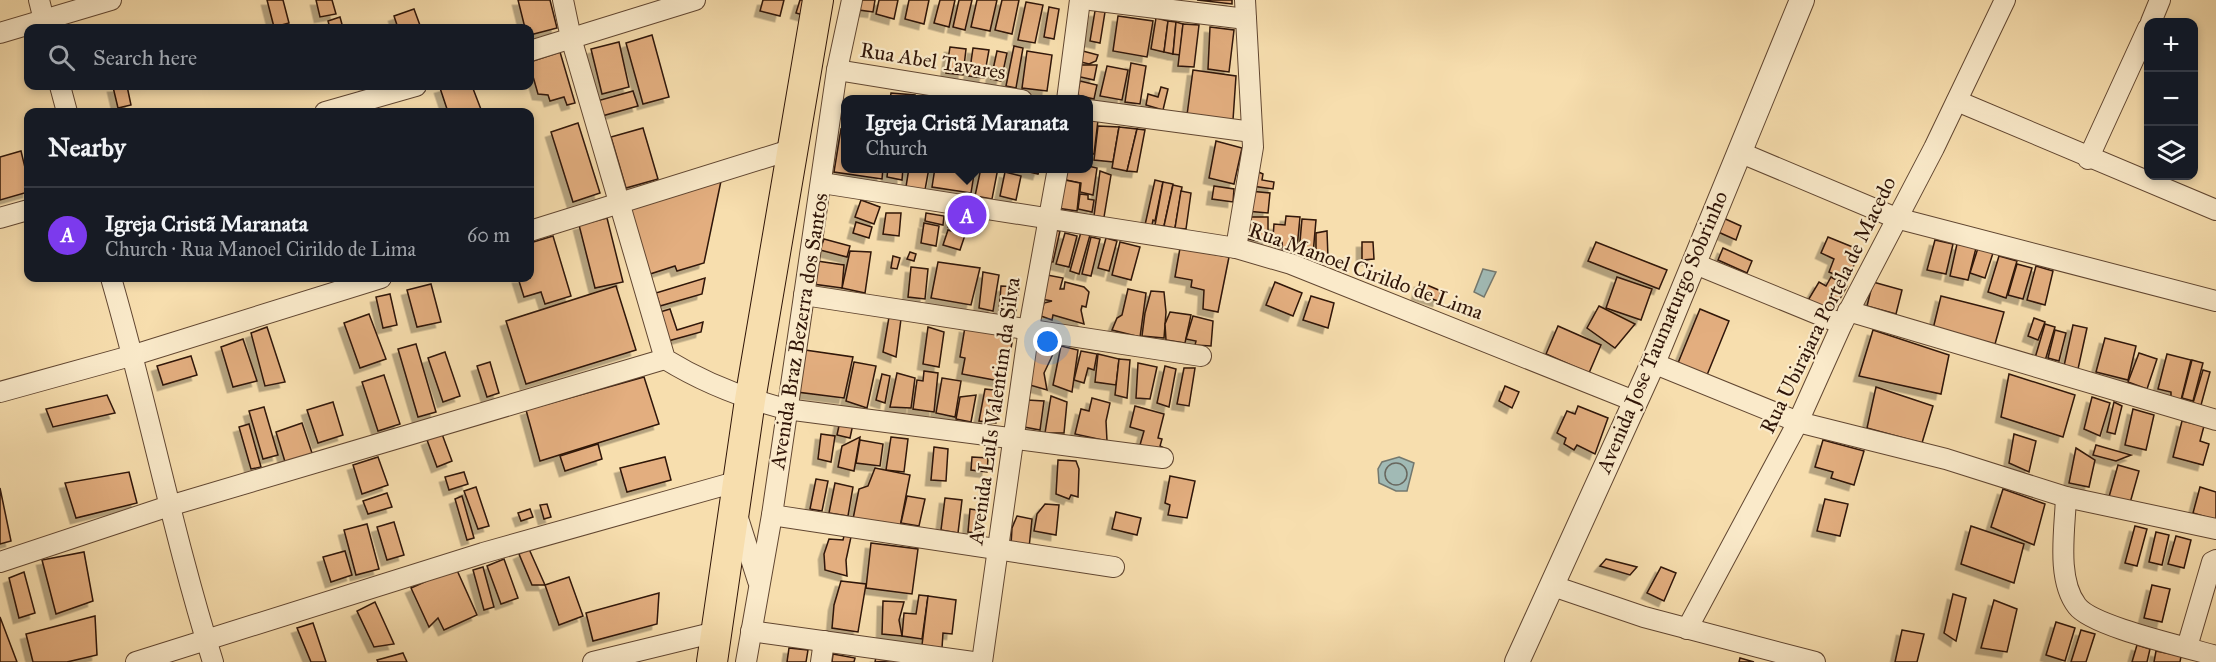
<!DOCTYPE html>
<html lang="en">
<head>
<meta charset="utf-8">
<style>
  :root { --surface:#171b24; --page:#242831; --text:#f1f3f6; --muted:#9ea1a6; --line:#363941; --accent:#7c3aed }
  body { margin:0; font-family:"IM FELL Great Primer",serif; background:var(--page); color:var(--text) }
  .controls { position:absolute; right:18px; top:18px; display:grid; overflow:hidden; border-radius:12px; box-shadow:0 3px 9px #0003 }
  .controls button { width:54px; height:54px; display:grid; place-items:center; padding:0; border:0; border-bottom:2px solid var(--line); background:var(--surface); color:var(--text); font:30px sans-serif }
  .you { position:absolute; left:1048px; top:342px; width:21px; height:21px; margin:-15px; border:4px solid #fff; border-radius:50%; background:#1a73e8; box-shadow:0 0 0 9px #1a73e833 }
  .badge { display:grid; place-items:center; width:39px; height:39px; border-radius:50%; background:var(--accent); color:#fff; font-size:20px; font-weight:700 }
  .pin { position:absolute; translate:-50% -50%; border:3px solid #fff; box-shadow:0 2px 6px #0006 }
  .popup { position:absolute; left:841px; top:95px; width:252px; height:78px; box-sizing:border-box; display:grid; place-content:center; border-radius:12px; background:var(--surface); filter:drop-shadow(0 2px 4px #0005); font-size:20px; white-space:nowrap; color:var(--muted) }
  .popup b { font-size:22px; color:var(--text) }
  .popup::after { content:''; position:absolute; left:50%; top:100%; margin-left:-12px; border:12px solid transparent; border-top-color:var(--surface) }
  .list { margin:0; padding:0; list-style:none }
  h2 { display:flex; justify-content:space-between; align-items:center; height:78px; margin:0; padding:0 24px; font-size:26px }
  h2 small { font-size:20px; font-weight:400; color:var(--muted) }
  .list li { display:grid; grid-template-columns:39px 1fr auto; gap:18px; align-items:center; box-sizing:border-box; height:96px; padding:0 24px; border-top:2px solid var(--line) }
  .list b { display:block; font-size:22px; white-space:nowrap }
  .list p { margin:0; font-size:20px; white-space:nowrap; color:var(--muted) }
  .list em { font-size:20px; font-style:normal; color:var(--muted) }
  .icon { flex:none; width:33px; height:33px; fill:none; stroke:currentColor; stroke-width:2; stroke-linecap:round; stroke-linejoin:round }
  .map { position:relative; flex:none; width:2216px; height:662px; overflow:hidden }
  .search { position:absolute; background:var(--surface); box-shadow:0 3px 9px #0003; left:24px; top:24px; width:510px; height:66px; display:flex; align-items:center; gap:15px; box-sizing:border-box; padding:0 21px; border-radius:12px; color:var(--muted); font-size:22px }
  .panel { position:absolute; background:var(--surface); box-shadow:0 3px 9px #0003; left:24px; top:108px; width:510px; height:174px; border-radius:12px }
  .map>svg:first-child { display:block }
  .water { fill:#a1bab5; stroke:#73786f; stroke-width:1.5 }
  .lines { fill:none; stroke-linecap:round; stroke-linejoin:round }
  .shore { stroke:#68675e; stroke-width:1.5 }
  .building { fill:#e3ae7f; stroke:#2f1407; stroke-width:1.5; filter:url(#shadow) }
  .minor-casing { stroke:#614631; stroke-width:22 }
  .tertiary-casing { stroke:#614631; stroke-width:26 }
  .primary-casing { stroke:#2f1407; stroke-width:32 }
  .minor { stroke:#faeaca; stroke-width:20 }
  .tertiary { stroke:#faeaca; stroke-width:24 }
  .primary { stroke:#f7deae; stroke-width:30 }
  .labels { text-anchor:middle; stroke-width:4.5; stroke-linejoin:round; paint-order:stroke }
  .street-label { font-size:21px; fill:#2f1407; stroke:#faeaca }
</style>
</head>
<body>
<div class="map">
<svg width="2216" height="662" viewBox="0 0 2216 662">
  <defs>
    <filter id="shadow"><feDropShadow dx="-5.5" dy="5.5" stdDeviation="0" flood-color="#0004"/></filter>
  </defs>
  <rect width="100%" height="100%" fill="#f7deae"/>
  <filter id="stains"><feTurbulence type="fractalNoise" baseFrequency=".00333" numOctaves="4"/><feColorMatrix values="0 0 0 0 .2 0 0 0 0 .09 0 0 0 0 .02 0 0 0 .5 -.17"/></filter>
  <radialGradient id="worn" r=".72"><stop offset=".6" stop-color="#630" stop-opacity="0"/><stop offset="1" stop-color="#630" stop-opacity=".3"/></radialGradient>
  <g class="water">
    <polygon points="1483,269 1496,272 1484,297 1474,292"/>
    <polygon points="1399,457 1414,463 1407,491 1396,491 1379,483 1378,469 1382,462"/>
  </g>
  <g class="lines">
    <circle class="shore" cx="1396" cy="474" r="11"/>
  </g>
  <g class="building">
    <polygon points="267,0 283,0 289,23 274,27"/>
    <polygon points="316,0 332,0 336,14 320,17"/>
    <polygon points="518,0 550,0 557,28 530,35 530,28 525,28"/>
    <polygon points="763,0 784,0 780,16 760,11"/>
    <polygon points="800,0 811,0 807,16 796,13"/>
    <polygon points="860,0 875,0 873,12 859,10"/>
    <polygon points="879,0 898,0 894,19 876,14"/>
    <polygon points="909,0 929,0 924,24 905,19"/>
    <polygon points="940,0 955,0 949,27 934,23"/>
    <polygon points="959,0 972,0 965,30 953,27"/>
    <polygon points="977,0 997,0 990,31 971,27"/>
    <polygon points="1002,0 1019,0 1012,34 995,30"/>
    <polygon points="1197,0 1232,0 1232,4"/>
    <polygon points="1026,2 1043,5 1035,43 1018,40"/>
    <polygon points="1049,7 1059,9 1054,39 1044,37"/>
    <polygon points="414,9 421,28 398,28 394,16"/>
    <polygon points="1095,11 1105,12 1100,43 1090,41"/>
    <polygon points="1118,16 1153,21 1147,57 1113,51"/>
    <polygon points="340,17 343,28 330,28 328,21"/>
    <polygon points="1156,18 1168,21 1164,52 1151,49"/>
    <polygon points="1168,21 1176,22 1173,54 1164,52"/>
    <polygon points="1176,22 1183,24 1180,55 1173,54"/>
    <polygon points="1183,24 1199,25 1194,67 1178,66"/>
    <polygon points="1210,27 1234,30 1229,72 1208,69"/>
    <polygon points="652,35 669,97 643,104 626,43"/>
    <polygon points="619,42 629,87 602,94 591,49"/>
    <polygon points="1014,46 1023,48 1016,88 1006,86"/>
    <polygon points="950,47 966,49 963,75 946,73"/>
    <polygon points="973,48 989,50 984,78 969,76"/>
    <polygon points="1079,50 1098,55 1096,61 1089,64 1077,61"/>
    <polygon points="997,51 1007,53 1001,81 991,79"/>
    <polygon points="1027,51 1052,55 1047,91 1022,88"/>
    <polygon points="560,52 575,103 567,105 564,97 550,101 548,95 538,94 530,66 530,62"/>
    <polygon points="1131,63 1146,66 1140,104 1125,102"/>
    <polygon points="1078,65 1097,65 1094,80 1076,76"/>
    <polygon points="1107,66 1128,70 1122,100 1100,96"/>
    <polygon points="1193,70 1236,76 1233,120 1187,115"/>
    <polygon points="1080,81 1097,85 1094,99 1077,95"/>
    <polygon points="127,86 131,105 118,108 113,87"/>
    <polygon points="365,86 381,86 382,88 367,92"/>
    <polygon points="447,86 472,86 482,112 448,112 440,88"/>
    <polygon points="1161,87 1168,89 1163,110 1146,105 1148,94 1158,97"/>
    <polygon points="633,91 638,106 602,116 597,101"/>
    <polygon points="891,93 915,95 914,100 890,100"/>
    <polygon points="1088,119 1098,120 1094,154 1088,154"/>
    <polygon points="578,123 600,193 573,202 551,132"/>
    <polygon points="1098,126 1119,127 1113,162 1094,160"/>
    <polygon points="1119,127 1137,129 1127,171 1112,168"/>
    <polygon points="643,128 658,179 626,188 611,137"/>
    <polygon points="841,129 846,130 846,168 883,168 882,179 834,172"/>
    <polygon points="1137,129 1145,130 1137,172 1127,171"/>
    <polygon points="1216,141 1242,148 1234,184 1209,178"/>
    <polygon points="21,151 28,180 28,192 0,200 0,157"/>
    <polygon points="1088,166 1097,168 1093,195 1080,192 1081,183 1066,180 1067,168 1088,168"/>
    <polygon points="888,168 903,168 902,180 887,177"/>
    <polygon points="909,168 929,168 925,190 906,187"/>
    <polygon points="935,168 975,168 971,193 932,187"/>
    <polygon points="981,168 998,168 992,199 975,196"/>
    <polygon points="1013,168 1040,168 1038,174"/>
    <polygon points="1254,170 1263,174 1262,180 1274,182 1273,189 1252,186"/>
    <polygon points="1100,171 1111,175 1104,217 1094,216"/>
    <polygon points="1005,172 1021,176 1016,200 1000,196"/>
    <polygon points="1060,179 1080,183 1077,211 1057,208"/>
    <polygon points="1155,180 1163,182 1155,221 1153,220 1152,225 1145,225"/>
    <polygon points="721,181 704,263 677,271 675,266 647,275 626,210"/>
    <polygon points="1163,182 1173,184 1164,226 1155,225"/>
    <polygon points="1173,185 1182,187 1175,228 1164,226"/>
    <polygon points="1214,186 1234,189 1233,202 1212,199"/>
    <polygon points="1181,191 1191,193 1186,229 1175,228"/>
    <polygon points="1249,191 1270,193 1268,213 1246,211"/>
    <polygon points="1080,194 1088,195 1088,199 1094,200 1092,212 1078,209"/>
    <polygon points="861,200 880,207 874,224 855,217"/>
    <polygon points="886,213 901,213 899,236 883,234"/>
    <polygon points="926,213 944,216 943,225 925,221"/>
    <polygon points="952,214 968,220 964,233 948,227"/>
    <polygon points="1286,216 1300,217 1296,259 1283,254 1282,242 1273,238 1274,224 1285,225"/>
    <polygon points="1248,217 1268,217 1268,243 1248,239"/>
    <polygon points="1721,217 1741,226 1736,240 1716,231"/>
    <polygon points="607,218 623,282 595,288 579,225"/>
    <polygon points="1302,219 1316,220 1313,254 1299,253"/>
    <polygon points="856,222 872,227 869,238 853,233"/>
    <polygon points="924,223 939,226 936,246 921,243"/>
    <polygon points="948,230 965,235 960,250 943,245"/>
    <polygon points="1052,230 1060,231 1053,262 1045,261"/>
    <polygon points="1327,231 1328,258 1316,259 1316,233"/>
    <polygon points="1081,232 1090,235 1079,274 1070,271"/>
    <polygon points="1065,233 1077,236 1069,267 1056,264"/>
    <polygon points="553,236 571,296 545,304 541,292 524,297 518,278 530,278 530,243"/>
    <polygon points="1091,237 1100,239 1091,276 1082,274"/>
    <polygon points="1828,237 1860,250 1848,280 1829,272 1834,259 1821,253"/>
    <polygon points="1106,238 1117,241 1109,271 1098,268"/>
    <polygon points="824,239 850,246 847,257 820,250"/>
    <polygon points="1935,240 1953,244 1946,274 1927,270"/>
    <polygon points="1120,242 1140,247 1131,280 1112,275"/>
    <polygon points="1362,242 1373,242 1374,259 1362,260"/>
    <polygon points="1596,242 1667,270 1659,289 1588,261"/>
    <polygon points="1957,244 1976,248 1968,280 1950,276"/>
    <polygon points="1180,248 1229,257 1218,312 1203,309 1204,290 1191,287 1192,280 1175,277"/>
    <polygon points="1723,248 1752,261 1747,273 1718,260"/>
    <polygon points="1978,248 1993,253 1985,278 1970,273"/>
    <polygon points="850,251 871,252 865,293 842,288"/>
    <polygon points="910,252 916,254 914,261 907,259"/>
    <polygon points="893,256 900,258 897,269 891,268"/>
    <polygon points="1999,256 2017,261 2006,298 1988,292"/>
    <polygon points="817,261 844,265 842,288 813,284"/>
    <polygon points="938,262 980,268 971,305 931,298"/>
    <polygon points="2017,264 2032,268 2023,299 2008,295"/>
    <polygon points="2036,266 2053,271 2045,305 2027,300"/>
    <polygon points="911,267 928,269 925,299 908,297"/>
    <polygon points="983,272 999,275 993,311 979,308"/>
    <polygon points="1042,274 1063,278 1060,289 1064,289 1065,282 1084,287 1089,292 1086,307 1082,306 1081,310 1084,324 1053,315 1052,320 1041,316 1044,303 1052,301 1036,298"/>
    <polygon points="1617,277 1652,289 1641,320 1606,308"/>
    <polygon points="1831,277 1847,286 1831,315 1807,302 1819,282 1826,286"/>
    <polygon points="705,278 702,294 660,306 656,293"/>
    <polygon points="1275,282 1302,293 1293,316 1266,305"/>
    <polygon points="1420,282 1441,291 1438,301 1417,294"/>
    <polygon points="1873,282 1902,290 1896,314 1867,306"/>
    <polygon points="431,284 441,322 417,327 407,290"/>
    <polygon points="616,286 636,350 526,384 506,321"/>
    <polygon points="1001,286 1019,287 1016,312 999,311"/>
    <polygon points="1128,289 1146,293 1140,337 1112,330 1117,318 1122,315"/>
    <polygon points="1151,291 1164,292 1166,312 1164,338 1142,336 1145,313"/>
    <polygon points="390,294 397,325 383,328 376,297"/>
    <polygon points="1311,296 1334,303 1328,328 1303,320"/>
    <polygon points="1941,296 2004,312 1995,344 1933,329"/>
    <polygon points="1599,306 1635,324 1615,348 1587,328"/>
    <polygon points="670,309 677,330 703,322 701,332 668,341 660,312"/>
    <polygon points="1700,309 1729,321 1707,375 1678,363"/>
    <polygon points="1170,312 1191,315 1185,343 1166,340 1165,324"/>
    <polygon points="369,314 386,359 360,368 344,323"/>
    <polygon points="1193,316 1213,321 1211,346 1195,345 1196,341 1186,339"/>
    <polygon points="889,317 901,319 896,357 883,352"/>
    <polygon points="2034,318 2045,322 2038,340 2028,336"/>
    <polygon points="2045,324 2055,327 2045,361 2035,358"/>
    <polygon points="2073,325 2087,328 2078,369 2064,366"/>
    <polygon points="1558,326 1601,345 1589,373 1546,354"/>
    <polygon points="267,327 285,382 265,386 251,333"/>
    <polygon points="928,327 944,332 939,367 923,364"/>
    <polygon points="965,327 1013,337 1005,382 962,374 965,358 960,357"/>
    <polygon points="1873,330 1949,355 1941,394 1859,376"/>
    <polygon points="2055,330 2066,333 2059,361 2048,358"/>
    <polygon points="2105,338 2136,346 2128,380 2096,372"/>
    <polygon points="243,339 257,381 233,387 221,347"/>
    <polygon points="416,344 436,412 418,417 398,349"/>
    <polygon points="1032,344 1047,344 1047,348 1054,352 1044,373 1047,390 1023,383"/>
    <polygon points="1061,346 1078,350 1072,392 1053,385"/>
    <polygon points="805,350 853,357 844,398 797,392"/>
    <polygon points="1081,351 1097,354 1094,370 1088,368 1084,383 1074,380"/>
    <polygon points="445,352 460,396 443,402 428,358"/>
    <polygon points="2139,353 2157,359 2147,389 2128,382"/>
    <polygon points="1098,354 1119,359 1116,385 1095,382"/>
    <polygon points="2167,354 2191,360 2181,400 2171,398 2171,392 2158,389"/>
    <polygon points="191,356 197,375 163,385 157,366"/>
    <polygon points="1119,359 1130,360 1127,398 1115,395"/>
    <polygon points="2192,360 2203,363 2193,401 2182,398"/>
    <polygon points="490,362 499,393 487,397 477,366"/>
    <polygon points="854,362 876,366 867,408 846,401"/>
    <polygon points="1138,363 1157,367 1150,399 1136,398"/>
    <polygon points="1165,366 1176,369 1169,407 1157,403"/>
    <polygon points="1184,368 1195,368 1189,406 1177,404"/>
    <polygon points="2203,370 2210,372 2201,405 2193,403"/>
    <polygon points="924,371 938,373 934,412 913,409 917,380 923,381"/>
    <polygon points="897,373 915,378 911,408 890,407"/>
    <polygon points="882,374 890,376 885,403 876,400"/>
    <polygon points="2009,374 2075,395 2063,437 2001,417"/>
    <polygon points="384,375 400,424 378,431 362,382"/>
    <polygon points="644,377 659,424 540,461 526,410"/>
    <polygon points="942,378 961,381 955,417 936,413"/>
    <polygon points="1505,386 1519,392 1512,408 1499,401"/>
    <polygon points="1876,387 1933,406 1922,443 1867,428"/>
    <polygon points="985,389 1002,391 996,423 979,421"/>
    <polygon points="107,395 115,413 53,427 46,409"/>
    <polygon points="976,395 971,422 956,419 960,397"/>
    <polygon points="1051,396 1067,402 1064,433 1045,433"/>
    <polygon points="2092,397 2110,403 2100,436 2084,429"/>
    <polygon points="1092,398 1110,403 1106,421 1107,441 1075,434 1081,409 1089,411"/>
    <polygon points="1027,400 1044,401 1040,430 1024,427"/>
    <polygon points="333,402 343,435 318,443 307,410"/>
    <polygon points="2114,402 2122,406 2115,434 2107,432"/>
    <polygon points="1135,406 1164,414 1158,438 1162,439 1160,446 1164,448 1161,457 1140,445 1144,431 1130,427"/>
    <polygon points="1578,406 1608,418 1595,454 1577,445 1574,450 1564,444 1566,438 1557,433 1567,411 1575,414"/>
    <polygon points="264,407 278,455 263,459 249,411"/>
    <polygon points="2133,409 2154,415 2146,450 2125,445"/>
    <polygon points="840,421 853,424 850,438 837,435"/>
    <polygon points="2182,421 2204,426 2200,441 2209,444 2203,465 2173,457"/>
    <polygon points="302,423 313,456 286,465 276,432"/>
    <polygon points="249,424 261,467 251,469 239,427"/>
    <polygon points="442,434 452,461 437,467 427,440"/>
    <polygon points="821,434 835,436 831,462 818,459"/>
    <polygon points="2014,434 2036,441 2029,472 2009,463"/>
    <polygon points="860,437 854,471 838,467 842,446"/>
    <polygon points="891,437 908,439 904,472 886,470"/>
    <polygon points="860,440 883,444 880,466 856,463"/>
    <polygon points="1823,440 1864,451 1854,485 1831,478 1833,472 1815,467"/>
    <polygon points="598,444 602,459 565,471 560,456"/>
    <polygon points="2096,445 2131,455 2116,461 2093,455"/>
    <polygon points="934,447 948,449 946,481 931,480"/>
    <polygon points="2076,448 2095,460 2089,487 2069,483"/>
    <polygon points="378,457 388,485 362,494 353,465"/>
    <polygon points="665,457 671,480 627,492 620,468"/>
    <polygon points="972,457 988,458 987,472 971,470"/>
    <polygon points="1058,460 1076,461 1079,469 1078,497 1071,495 1069,499 1056,494"/>
    <polygon points="2118,465 2139,471 2130,503 2109,497"/>
    <polygon points="875,468 910,475 900,527 853,519 859,489 868,486"/>
    <polygon points="129,472 137,503 76,518 65,483"/>
    <polygon points="464,472 468,484 449,490 445,477"/>
    <polygon points="1170,476 1195,481 1187,518 1168,515 1170,505 1165,503"/>
    <polygon points="816,479 828,481 822,511 810,509"/>
    <polygon points="835,483 853,487 848,516 829,513"/>
    <polygon points="476,487 489,526 478,529 464,491"/>
    <polygon points="2200,487 2216,492 2216,520 2193,513"/>
    <polygon points="0,488 11,541 0,544"/>
    <polygon points="2003,489 2045,504 2034,545 1991,527"/>
    <polygon points="387,493 392,507 368,514 363,501"/>
    <polygon points="462,496 474,538 467,540 455,499"/>
    <polygon points="907,496 925,499 919,526 901,523"/>
    <polygon points="945,498 962,500 958,533 941,530"/>
    <polygon points="1825,499 1848,504 1840,536 1817,531"/>
    <polygon points="547,504 551,517 544,519 540,505"/>
    <polygon points="1045,504 1059,505 1056,535 1034,531 1037,514"/>
    <polygon points="530,509 533,517 521,521 518,513"/>
    <polygon points="970,509 983,511 980,533 968,532"/>
    <polygon points="1116,512 1141,518 1137,535 1112,529"/>
    <polygon points="1017,516 1032,519 1029,548 1011,545 1012,528"/>
    <polygon points="394,522 404,555 387,560 377,527"/>
    <polygon points="367,524 379,569 356,575 344,530"/>
    <polygon points="1971,526 2024,544 2014,583 1961,564"/>
    <polygon points="2135,526 2147,529 2137,566 2125,563"/>
    <polygon points="2156,532 2169,535 2162,565 2149,562"/>
    <polygon points="844,536 851,537 846,560 847,576 825,570 824,554 829,539 843,540"/>
    <polygon points="2176,536 2191,540 2184,568 2168,564"/>
    <polygon points="871,543 918,549 912,594 866,588"/>
    <polygon points="529,549 545,585 532,585 519,554"/>
    <polygon points="345,551 352,575 331,582 323,557"/>
    <polygon points="84,552 93,601 56,614 42,560"/>
    <polygon points="504,559 518,598 501,604 487,566"/>
    <polygon points="1606,559 1637,567 1630,575 1600,566"/>
    <polygon points="483,567 494,607 484,610 473,570"/>
    <polygon points="1661,567 1676,573 1664,601 1647,593"/>
    <polygon points="456,568 477,615 444,630 438,618 429,627 411,588"/>
    <polygon points="24,572 35,613 19,618 9,578"/>
    <polygon points="569,577 583,616 559,625 545,585"/>
    <polygon points="841,581 866,584 858,632 832,628 834,605"/>
    <polygon points="2152,585 2170,589 2162,622 2144,618"/>
    <polygon points="659,593 657,624 593,641 586,613"/>
    <polygon points="1953,594 1966,598 1956,641 1944,633"/>
    <polygon points="919,595 928,596 922,639 902,636 904,613 916,614"/>
    <polygon points="928,596 956,600 952,634 943,633 942,648 922,645"/>
    <polygon points="1994,600 2017,609 2007,652 1981,648"/>
    <polygon points="883,601 904,602 899,620 902,636 882,634"/>
    <polygon points="375,602 394,644 374,647 357,611"/>
    <polygon points="95,616 97,655 67,662 33,662 26,634"/>
    <polygon points="0,617 17,662 0,662"/>
    <polygon points="2056,622 2075,628 2065,661 2046,655"/>
    <polygon points="313,623 326,662 311,662 297,628"/>
    <polygon points="1902,630 1924,634 1917,662 1895,662"/>
    <polygon points="2081,630 2095,634 2086,662 2071,662"/>
    <polygon points="2137,645 2150,649 2147,662 2132,662"/>
    <polygon points="789,648 808,650 806,662 787,662"/>
    <polygon points="2156,651 2181,656 2180,662 2154,662"/>
    <polygon points="403,653 407,662 378,662 377,660"/>
    <polygon points="833,654 855,658 854,662 832,662"/>
    <polygon points="876,657 901,660 875,662"/>
    <polygon points="1740,658 1754,662 1739,662"/>
  </g>
  <g class="lines">
    <defs>
      <g id="minor">
        <polyline points="39,0 46,28"/>
        <path d="M563 0 571 38 665 359C704 383 742 398 786 409L1163 458"/>
        <polyline points="1091,0 1246,19"/>
        <polyline points="2151,22 2160,0"/>
        <polyline points="0,33 111,0"/>
        <polyline points="530,51 695,0"/>
        <polyline points="837,70 1022,100"/>
        <polyline points="60,86 67,112"/>
        <polyline points="1067,100 1080,0"/>
        <polyline points="1957,101 2216,210"/>
        <polyline points="1088,110 1252,132"/>
        <polyline points="325,112 416,86"/>
        <polyline points="1739,152 1896,218 2216,301"/>
        <polyline points="2088,159 2148,28"/>
        <polyline points="822,183 1236,248 1291,264 1634,401"/>
        <polyline points="0,218 28,210"/>
        <polyline points="530,231 793,149"/>
        <polyline points="1236,248 1253,147 1245,0"/>
        <polyline points="1693,263 1842,324"/>
        <path d="M111 278C148 405 173 535 213 662"/>
        <polyline points="804,295 1201,356"/>
        <polyline points="1848,311 2216,420"/>
        <polyline points="1653,363 1798,422 1946,459 2066,497 2216,529"/>
        <polyline points="0,392 134,355 381,278"/>
        <path d="M2066 497C2065 529 2056 579 2077 606 2093 627 2187 647 2216 656"/>
        <polyline points="737,515 758,581"/>
        <polyline points="772,515 1114,567"/>
        <polyline points="0,562 169,506 665,359"/>
        <polyline points="1553,586 1644,617 1815,662"/>
        <polyline points="1687,629 1798,422 1842,324 1934,148 2005,0"/>
        <polyline points="751,631 973,662"/>
        <polyline points="2187,647 2212,562 2216,560"/>
        <polyline points="136,662 483,553 739,481"/>
        <polyline points="593,662 716,632"/>
        <polyline points="746,662 772,515 837,70 852,0"/>
        <polyline points="821,662 824,641"/>
        <polyline points="982,662 1029,328 1058,168"/>
      </g>
      <polyline id="tertiary" points="1517,662 1653,363 1802,0"/>
      <polyline id="primary" points="712,662 750,400 818,0"/>
    </defs>
    <use href="#minor" class="minor-casing"/>
    <use href="#tertiary" class="tertiary-casing"/>
    <use href="#primary" class="primary-casing"/>
    <use href="#minor" class="minor"/>
    <use href="#tertiary" class="tertiary"/>
    <use href="#primary" class="primary"/>
  </g>
  <g class="labels">
    <g class="street-label">
      <text transform="translate(933 61) rotate(9)" y="7">Rua Abel Tavares</text>
      <text transform="translate(1366 271) rotate(20)" y="7">Rua Manoel Cirildo de Lima</text>
      <text transform="translate(1828 305) rotate(-64)" y="7">Rua Ubirajara Portela de Macedo</text>
      <text transform="translate(799 331) rotate(-81)" y="7">Avenida Braz Bezerra dos Santos</text>
      <text transform="translate(1662 332) rotate(-67)" y="7">Avenida Jose Taumaturgo Sobrinho</text>
      <text transform="translate(994 411) rotate(-82)" y="7">Avenida LuIs Valentim da Silva</text>
    </g>
  </g>
  <rect width="100%" height="100%" filter="url(#stains)"/>
  <rect width="100%" height="100%" fill="url(#worn)"/>
</svg>
<div class="controls">
<button>+</button>
<button>−</button>
<button><svg class="icon" aria-label="layers" viewBox="0 0 24 24"><path d="M12 4l9 5-9 5-9-5zM3 14l9 5 9-5"/></svg></button>
</div>
<div class="you"></div>
<div class="pin badge" style="left:967px;top:215px">A</div>
<div class="popup"><b>Igreja Cristã Maranata</b>Church</div>
<div class="search"><svg class="icon" aria-label="search" viewBox="0 0 24 24"><circle cx="10" cy="10" r="6"/><path d="M15 15l6 6"/></svg>Search here</div>
<section class="panel">
<h2>Nearby<small></small></h2>
<ul class="list">
<li><span class="badge">A</span><div><b>Igreja Cristã Maranata</b><p>Church · Rua Manoel Cirildo de Lima</p></div><em>60 m</em></li>
</ul>
</section>
</div>
</body>
</html>
